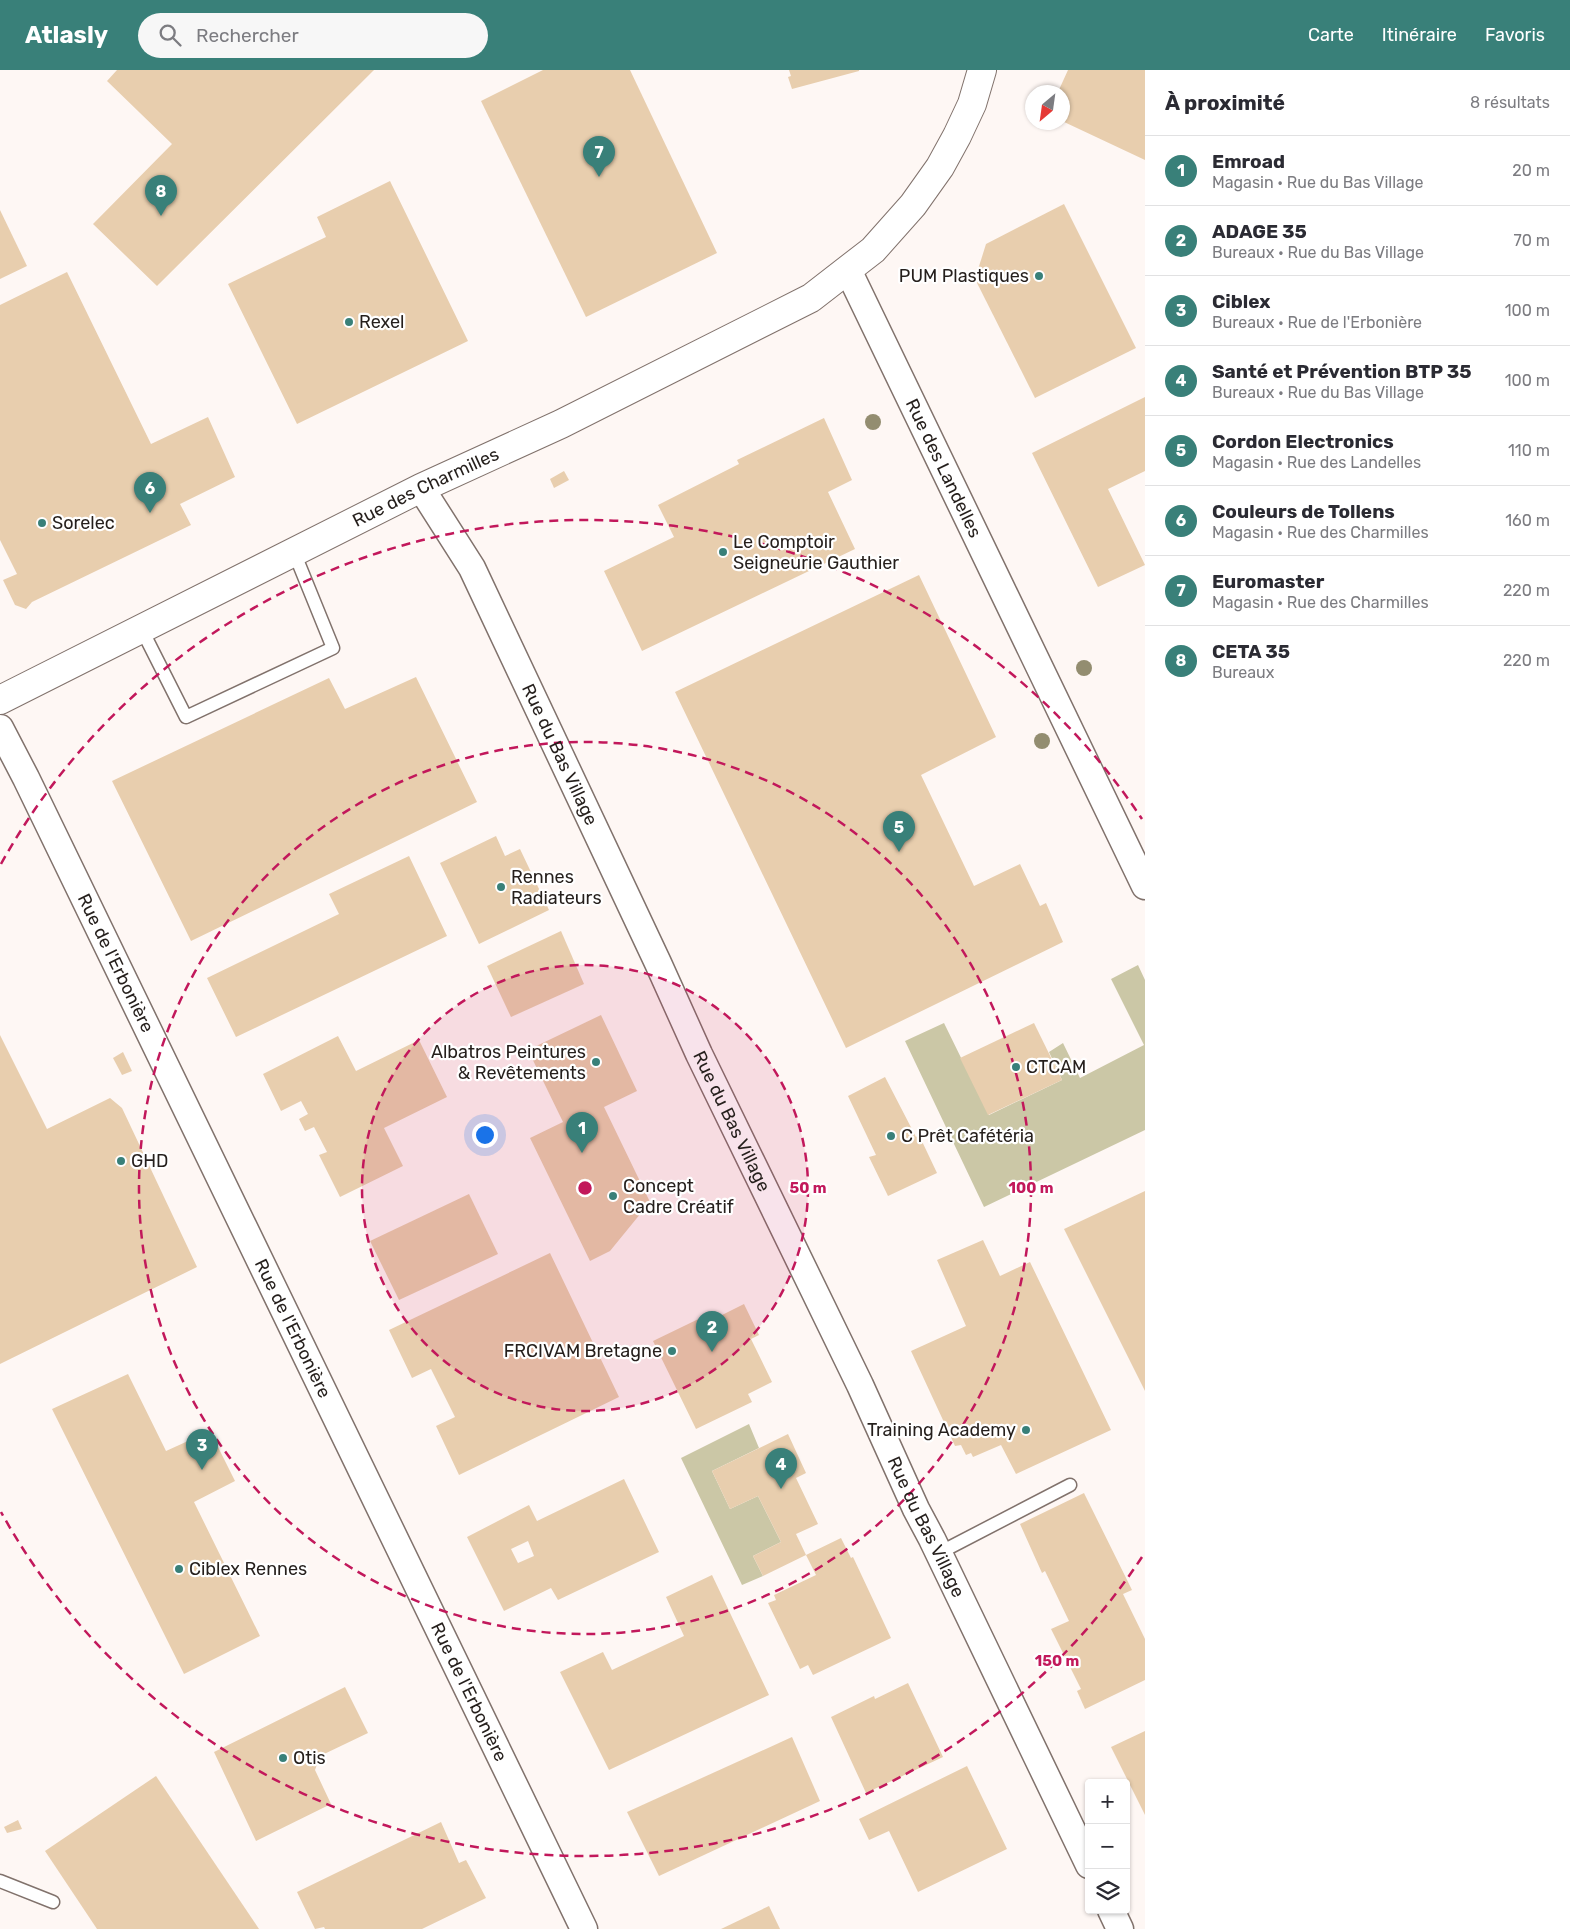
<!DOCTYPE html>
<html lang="fr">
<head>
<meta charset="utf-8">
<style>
  :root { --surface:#fff; --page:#f7f7f7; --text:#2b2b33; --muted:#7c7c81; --line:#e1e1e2; --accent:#398079 }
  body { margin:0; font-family:Rubik,sans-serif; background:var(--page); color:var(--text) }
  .controls { position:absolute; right:15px; bottom:15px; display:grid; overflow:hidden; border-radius:5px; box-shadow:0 1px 4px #0004 }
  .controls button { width:45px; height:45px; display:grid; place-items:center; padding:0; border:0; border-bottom:1px solid var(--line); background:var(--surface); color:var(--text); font:25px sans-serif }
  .compass { position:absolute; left:1025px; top:15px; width:45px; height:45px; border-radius:50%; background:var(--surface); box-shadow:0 1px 4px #0004; rotate:209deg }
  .you { position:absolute; left:484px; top:1064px; width:18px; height:18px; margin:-12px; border:4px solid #fff; border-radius:50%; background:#1a73e8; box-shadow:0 0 0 8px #1a73e833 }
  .badge { display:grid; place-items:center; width:32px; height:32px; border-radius:50%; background:var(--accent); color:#fff; font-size:16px; font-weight:700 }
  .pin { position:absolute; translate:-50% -41px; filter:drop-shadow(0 1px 2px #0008) }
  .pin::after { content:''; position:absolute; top:26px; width:18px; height:15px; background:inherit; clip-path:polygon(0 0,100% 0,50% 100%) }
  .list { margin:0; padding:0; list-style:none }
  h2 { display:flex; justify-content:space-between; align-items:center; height:65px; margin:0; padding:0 20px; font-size:21px }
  h2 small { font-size:16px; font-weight:400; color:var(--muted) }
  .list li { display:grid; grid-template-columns:32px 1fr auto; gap:15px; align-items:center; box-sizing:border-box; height:70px; padding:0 20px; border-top:1px solid var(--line) }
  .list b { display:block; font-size:19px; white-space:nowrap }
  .list p { margin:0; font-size:16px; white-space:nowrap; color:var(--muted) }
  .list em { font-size:16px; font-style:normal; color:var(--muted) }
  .icon { flex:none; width:28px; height:28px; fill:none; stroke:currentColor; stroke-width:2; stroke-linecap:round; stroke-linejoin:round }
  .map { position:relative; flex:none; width:1145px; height:1859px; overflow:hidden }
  header { display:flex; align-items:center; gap:30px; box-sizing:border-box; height:70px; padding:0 25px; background:var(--accent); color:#fff }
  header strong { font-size:24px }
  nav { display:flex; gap:28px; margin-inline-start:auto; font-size:18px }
  .search { width:350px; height:45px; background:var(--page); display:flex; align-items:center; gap:12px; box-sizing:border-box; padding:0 18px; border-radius:28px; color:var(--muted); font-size:19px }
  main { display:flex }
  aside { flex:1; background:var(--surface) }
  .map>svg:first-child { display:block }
  .green { fill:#cbc7a6 }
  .building { fill:#e8ceae; fill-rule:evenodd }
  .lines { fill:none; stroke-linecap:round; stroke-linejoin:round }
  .lane-casing { stroke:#81726c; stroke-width:15 }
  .street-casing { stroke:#81726c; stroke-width:29 }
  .secondary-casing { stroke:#81726c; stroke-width:30 }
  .lane { stroke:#fff; stroke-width:12 }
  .street { stroke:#fff; stroke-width:26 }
  .secondary { stroke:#fff; stroke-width:28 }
  .tree { fill:#938d70 }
  .ring { fill:none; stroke:#c2185b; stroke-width:2.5; stroke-dasharray:9 6 }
  .poi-dot { fill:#398079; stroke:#fff; stroke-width:2 }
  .labels { text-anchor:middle; stroke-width:4.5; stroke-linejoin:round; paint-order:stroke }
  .poi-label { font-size:18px; fill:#251f1c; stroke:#fff; text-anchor:start }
  .street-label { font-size:18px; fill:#251f1c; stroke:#fff }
  .centre { fill:#c2185b; stroke:#fff; stroke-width:2.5 }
  .ring-label { font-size:15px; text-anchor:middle; font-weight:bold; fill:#c2185b; stroke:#fff; stroke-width:4.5; stroke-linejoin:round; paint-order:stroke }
</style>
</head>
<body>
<header>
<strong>Atlasly</strong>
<div class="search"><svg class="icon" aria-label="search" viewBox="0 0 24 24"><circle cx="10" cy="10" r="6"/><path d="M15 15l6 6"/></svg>Rechercher</div>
<nav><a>Carte</a><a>Itinéraire</a><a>Favoris</a></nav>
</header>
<main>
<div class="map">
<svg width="1145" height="1859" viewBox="0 0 1145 1859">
  <rect width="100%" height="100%" fill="#fef7f4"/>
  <g class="green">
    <polygon points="1138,895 1145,910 1145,1060 984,1137 905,971 944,953 989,1045 1062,1010 1049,982 1063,973 1080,1008 1144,975 1111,909"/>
    <polygon points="749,1354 759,1378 712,1401 730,1439 758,1426 781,1472 753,1486 763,1506 742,1515 681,1388"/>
  </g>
  <g class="building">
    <polygon points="117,0 374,0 157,216 93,154 172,74 107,11"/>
    <polygon points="543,0 630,0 717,183 586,247 481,31"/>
    <polygon points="789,0 859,0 859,1 792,19 788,7 791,6"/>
    <polygon points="1068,0 1145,0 1145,90 1062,51 1062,22 1058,22"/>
    <polygon points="390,111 468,271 297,354 228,214 326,167 317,147"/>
    <polygon points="1064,134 1136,278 1035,328 975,209 986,174"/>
    <polygon points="0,140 27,196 0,209"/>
    <polygon points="67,202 151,374 208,347 235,407 180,434 191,455 32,532 26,539 15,535 3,510 17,504 0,470 0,235"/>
    <polygon points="1145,327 1145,401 1108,419 1145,495 1098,517 1032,383"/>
    <polygon points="824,348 852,410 828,422 855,479 642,581 604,501 674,467 658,435 739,394 737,390"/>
    <polygon points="564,401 569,410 554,418 550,409"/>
    <polygon points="919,505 996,667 921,705 974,816 1020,794 1040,836 1046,833 1063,872 846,978 675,622"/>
    <polygon points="416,607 477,732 191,871 112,711 329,608 345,639"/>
    <polygon points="496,766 505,786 520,779 549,840 479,874 440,793"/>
    <polygon points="409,786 447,866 236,967 207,908 339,844 329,824"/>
    <polygon points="561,861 584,914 511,947 487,896"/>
    <polygon points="601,945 637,1021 604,1037 650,1132 610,1181 590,1191 530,1068 563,1052 528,980"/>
    <polygon points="1034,953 1062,1010 988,1045 960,988"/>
    <polygon points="0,965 47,1059 110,1028 122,1038 197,1197 0,1294"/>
    <polygon points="338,966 356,1001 419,970 447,1027 384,1058 403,1096 340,1127 319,1085 327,1082 314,1057 305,1061 299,1049 308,1044 301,1031 281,1041 263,1004"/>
    <polygon points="123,982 132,1001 122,1005 113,988"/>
    <polygon points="885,1007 916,1067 919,1065 937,1103 888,1126 869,1087 876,1085 848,1026"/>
    <polygon points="1145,1121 1145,1321 1064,1159"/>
    <polygon points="469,1124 498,1184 399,1230 370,1171"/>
    <polygon points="983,1170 1000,1206 1030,1192 1111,1360 1016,1404 1001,1375 973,1387 971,1383 966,1385 961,1375 955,1376 911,1281 966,1256 937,1190"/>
    <polygon points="550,1183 619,1327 459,1405 436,1356 455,1347 431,1299 412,1308 389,1260"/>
    <polygon points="744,1234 759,1265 751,1269 772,1312 748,1324 752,1332 696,1359 653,1271 715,1241 718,1247"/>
    <polygon points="128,1304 166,1381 210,1361 235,1411 194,1432 260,1566 184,1604 52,1339"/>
    <polygon points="788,1364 806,1403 796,1408 818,1454 796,1464 806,1485 763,1506 753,1486 781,1472 758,1426 730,1439 712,1401"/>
    <path d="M624 1409 659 1482 558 1530 551 1518 504 1541 467 1467 529 1435 537 1451ZM528 1471 534 1486 518 1493 511 1479Z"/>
    <polygon points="1084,1423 1132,1520 1123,1524 1145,1569 1145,1610 1085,1639 1077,1621 1081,1619 1051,1559 1069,1551 1045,1501 1042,1503 1020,1454"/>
    <polygon points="841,1468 851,1488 853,1487 891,1568 813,1605 808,1595 800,1599 768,1533 776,1530 774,1525 816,1505 806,1485"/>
    <polygon points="712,1505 769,1625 609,1700 560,1602 603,1582 612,1600 684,1566 666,1527"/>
    <polygon points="908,1613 943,1687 866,1723 831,1647 874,1626 875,1629"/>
    <polygon points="345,1617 368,1663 320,1686 315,1700 331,1734 256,1771 214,1682"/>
    <polygon points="1145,1661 1145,1745 1111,1677"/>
    <polygon points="792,1667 820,1731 659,1806 627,1742"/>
    <polygon points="967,1696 1007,1779 918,1822 889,1761 869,1770 859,1749"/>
    <polygon points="156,1706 259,1859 97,1859 45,1781"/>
    <polygon points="18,1750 22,1759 7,1763 4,1757"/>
    <polygon points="441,1752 459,1793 466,1790 486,1828 422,1859 325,1859 324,1857 315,1859 297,1822"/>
    <polygon points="769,1836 780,1859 721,1859"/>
  </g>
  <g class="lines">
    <defs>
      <g id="lane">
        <polyline points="141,558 186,647 333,578 294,482"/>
        <polyline points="939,1483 1070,1415"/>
        <polyline points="0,1811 53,1832"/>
      </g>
      <g id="street">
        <path id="s1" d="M848 200 1145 816"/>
        <path id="s2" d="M421 418 472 498 658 893 699 984 860 1315 916 1439 932 1469 1089 1795"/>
        <path id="s3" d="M0 658 26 708 584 1859"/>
        <polyline points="1111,1840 1120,1859"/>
      </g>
      <g id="secondary">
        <path id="s4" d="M0 630 421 418 561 354 811 228 873 180 913 135 940 97 957 66 972 34 982 0"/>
      </g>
    </defs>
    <use href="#lane" class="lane-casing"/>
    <use href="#street" class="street-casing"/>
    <use href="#secondary" class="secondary-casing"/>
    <use href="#lane" class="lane"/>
    <use href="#street" class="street"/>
    <use href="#secondary" class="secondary"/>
  </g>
  <g class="tree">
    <circle cx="873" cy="352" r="8"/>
    <circle cx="1084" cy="598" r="8"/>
    <circle cx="1042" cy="671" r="8"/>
  </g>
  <circle cx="585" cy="1118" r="223" fill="#c2185b" fill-opacity=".12"/>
  <g class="ring">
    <circle cx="585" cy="1118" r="223"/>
    <circle cx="585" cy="1118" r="446"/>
    <path d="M1142 1487A668 668 0 0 1 1 1442M1 794A668 668 0 0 1 1142 749"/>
  </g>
  <g class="poi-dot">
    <circle cx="1039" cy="206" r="5"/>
    <circle cx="349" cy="252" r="5"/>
    <circle cx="42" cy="453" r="5"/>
    <circle cx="723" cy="482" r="5"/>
    <circle cx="501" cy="817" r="5"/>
    <circle cx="596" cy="992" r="5"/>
    <circle cx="1016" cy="997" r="5"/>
    <circle cx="891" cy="1066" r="5"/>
    <circle cx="121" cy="1091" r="5"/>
    <circle cx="613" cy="1126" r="5"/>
    <circle cx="672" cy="1281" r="5"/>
    <circle cx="1026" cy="1360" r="5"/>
    <circle cx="179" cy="1499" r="5"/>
    <circle cx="283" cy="1688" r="5"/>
  </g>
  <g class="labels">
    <g class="poi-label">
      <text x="1029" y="212" text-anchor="end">PUM Plastiques</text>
      <text x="359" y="258">Rexel</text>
      <text x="52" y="459">Sorelec</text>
      <text x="733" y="478">Le Comptoir<tspan x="733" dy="21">Seigneurie Gauthier</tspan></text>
      <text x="511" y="813">Rennes<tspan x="511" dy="21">Radiateurs</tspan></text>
      <text x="586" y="988" text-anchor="end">Albatros Peintures<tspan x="586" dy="21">&amp; Revêtements</tspan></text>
      <text x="1026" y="1003">CTCAM</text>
      <text x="901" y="1072">C Prêt Cafétéria</text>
      <text x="131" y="1097">GHD</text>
      <text x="623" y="1122">Concept<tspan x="623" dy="21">Cadre Créatif</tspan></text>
      <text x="662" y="1287" text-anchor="end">FRCIVAM Bretagne</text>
      <text x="1016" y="1366" text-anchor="end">Training Academy</text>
      <text x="189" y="1505">Ciblex Rennes</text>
      <text x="293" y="1694">Otis</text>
    </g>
    <g class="street-label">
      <text dy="6" stroke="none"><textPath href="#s1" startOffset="220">Rue des Landelles</textPath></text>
      <text dy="6" stroke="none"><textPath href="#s4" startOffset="476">Rue des Charmilles</textPath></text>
      <text dy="6" stroke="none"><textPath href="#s2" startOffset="301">Rue du Bas Village</textPath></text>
      <text dy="6" stroke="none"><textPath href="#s3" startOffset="262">Rue de l'Erbonière</textPath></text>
      <text dy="6" stroke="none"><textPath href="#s2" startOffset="706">Rue du Bas Village</textPath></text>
      <text dy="6" stroke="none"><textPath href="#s3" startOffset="668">Rue de l'Erbonière</textPath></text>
      <text dy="6" stroke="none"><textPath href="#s2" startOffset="1156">Rue du Bas Village</textPath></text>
      <text dy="6" stroke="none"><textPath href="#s3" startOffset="1072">Rue de l'Erbonière</textPath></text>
    </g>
  </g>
  <circle cx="585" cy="1118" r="8" class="centre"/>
  <g class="ring-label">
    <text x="808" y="1123">50 m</text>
    <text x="1031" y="1123">100 m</text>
    <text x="1057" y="1596">150 m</text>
  </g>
</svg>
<div class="controls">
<button>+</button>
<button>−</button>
<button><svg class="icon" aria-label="layers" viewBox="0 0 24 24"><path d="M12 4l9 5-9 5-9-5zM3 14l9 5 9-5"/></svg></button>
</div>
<svg class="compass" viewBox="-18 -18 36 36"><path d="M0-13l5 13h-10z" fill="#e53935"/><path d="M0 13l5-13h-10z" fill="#7c7c81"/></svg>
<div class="you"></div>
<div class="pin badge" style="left:582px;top:1083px">1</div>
<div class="pin badge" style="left:712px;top:1282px">2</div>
<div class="pin badge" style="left:202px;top:1400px">3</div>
<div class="pin badge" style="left:781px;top:1419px">4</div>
<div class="pin badge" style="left:899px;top:782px">5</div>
<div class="pin badge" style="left:150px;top:443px">6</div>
<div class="pin badge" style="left:599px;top:107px">7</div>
<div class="pin badge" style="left:161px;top:146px">8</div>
</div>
<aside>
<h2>À proximité<small>8 résultats</small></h2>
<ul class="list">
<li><span class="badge">1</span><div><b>Emroad</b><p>Magasin · Rue du Bas Village</p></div><em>20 m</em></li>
<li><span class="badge">2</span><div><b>ADAGE 35</b><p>Bureaux · Rue du Bas Village</p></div><em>70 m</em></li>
<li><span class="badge">3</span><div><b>Ciblex</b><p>Bureaux · Rue de l'Erbonière</p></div><em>100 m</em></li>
<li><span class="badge">4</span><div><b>Santé et Prévention BTP 35</b><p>Bureaux · Rue du Bas Village</p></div><em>100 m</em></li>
<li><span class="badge">5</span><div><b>Cordon Electronics</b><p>Magasin · Rue des Landelles</p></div><em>110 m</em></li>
<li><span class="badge">6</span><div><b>Couleurs de Tollens</b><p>Magasin · Rue des Charmilles</p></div><em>160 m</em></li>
<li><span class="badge">7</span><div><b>Euromaster</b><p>Magasin · Rue des Charmilles</p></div><em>220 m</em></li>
<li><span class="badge">8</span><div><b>CETA 35</b><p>Bureaux</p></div><em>220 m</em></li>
</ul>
</aside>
</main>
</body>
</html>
